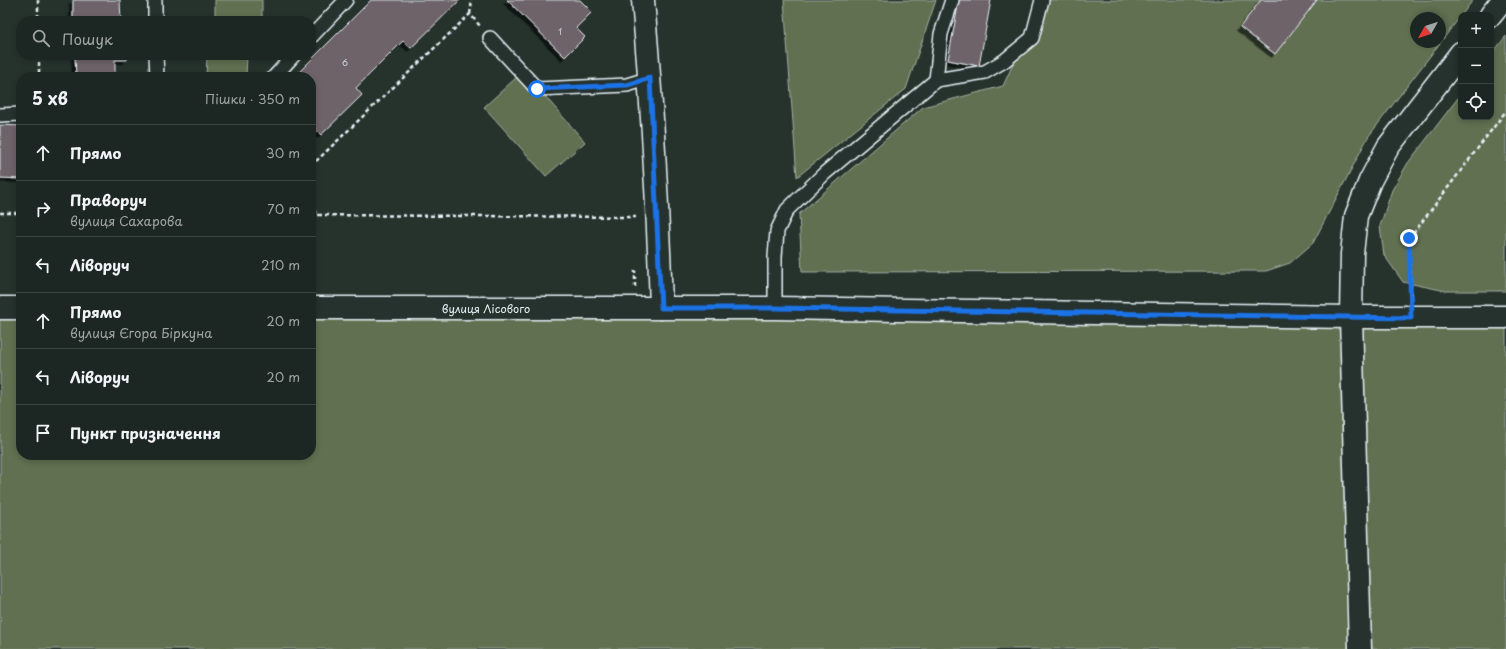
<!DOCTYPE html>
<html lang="uk">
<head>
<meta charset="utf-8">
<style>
  :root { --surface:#1c2622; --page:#29322f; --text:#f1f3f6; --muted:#a0a5a5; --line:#3a4340 }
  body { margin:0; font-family:"Playpen Sans",sans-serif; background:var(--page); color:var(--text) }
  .controls { position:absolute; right:12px; top:12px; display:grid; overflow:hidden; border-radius:8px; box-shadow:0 2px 6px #0003 }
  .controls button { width:36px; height:36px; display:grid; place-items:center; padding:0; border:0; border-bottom:1px solid var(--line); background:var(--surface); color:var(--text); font:20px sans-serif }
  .compass { position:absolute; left:1410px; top:12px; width:36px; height:36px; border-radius:50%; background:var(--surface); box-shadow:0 2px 6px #0003; rotate:231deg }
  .stop { position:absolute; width:12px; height:12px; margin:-9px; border:3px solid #1a73e8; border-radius:50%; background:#fff }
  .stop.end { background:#1a73e8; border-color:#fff; box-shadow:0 1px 4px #0008 }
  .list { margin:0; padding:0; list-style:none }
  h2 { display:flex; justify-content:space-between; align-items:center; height:52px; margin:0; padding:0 16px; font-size:17px }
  h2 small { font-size:13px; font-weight:400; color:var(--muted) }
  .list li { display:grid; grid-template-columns:26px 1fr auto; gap:12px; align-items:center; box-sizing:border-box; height:56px; padding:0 16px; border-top:1px solid var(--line) }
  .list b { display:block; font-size:15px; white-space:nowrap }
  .list p { margin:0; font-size:13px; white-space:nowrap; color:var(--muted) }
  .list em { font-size:13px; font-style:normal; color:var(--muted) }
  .icon { flex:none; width:22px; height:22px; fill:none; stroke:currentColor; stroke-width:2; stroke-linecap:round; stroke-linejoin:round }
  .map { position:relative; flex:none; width:1506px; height:649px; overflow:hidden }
  .search { position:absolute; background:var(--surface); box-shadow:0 2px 6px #0003; left:16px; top:16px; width:300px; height:44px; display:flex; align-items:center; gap:10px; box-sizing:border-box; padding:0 14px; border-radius:16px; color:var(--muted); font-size:15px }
  .panel { position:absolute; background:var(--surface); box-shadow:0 2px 6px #0003; left:16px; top:72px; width:300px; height:388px; border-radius:16px }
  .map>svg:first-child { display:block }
  .green { fill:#617051; stroke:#a4b0a4; fill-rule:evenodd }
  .building { fill:#6e6367; stroke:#e8f1f8; filter:url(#shadow) }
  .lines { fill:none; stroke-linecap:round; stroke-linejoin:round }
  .service-casing { stroke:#e8f1f8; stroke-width:16 }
  .minor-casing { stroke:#e8f1f8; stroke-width:25 }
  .tertiary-casing { stroke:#e8f1f8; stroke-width:25 }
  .path { stroke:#e8f1f8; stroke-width:2.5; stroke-dasharray:4 3; stroke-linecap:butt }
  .service { stroke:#26332d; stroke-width:13 }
  .minor { stroke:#26332d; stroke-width:22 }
  .tertiary { stroke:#26332d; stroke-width:22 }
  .route { stroke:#1a73e8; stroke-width:5 }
  .labels { text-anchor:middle; stroke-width:3.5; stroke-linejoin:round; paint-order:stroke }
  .number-label { font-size:9px; fill:#caced4 }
  .street-label { font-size:11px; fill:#e8f1f8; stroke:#26332d }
</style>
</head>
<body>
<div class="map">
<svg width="1506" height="649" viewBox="0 0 1506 649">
  <defs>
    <filter id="shadow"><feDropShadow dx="-3.5" dy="3.5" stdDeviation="0" flood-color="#0009"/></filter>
  </defs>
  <rect width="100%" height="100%" fill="#26332d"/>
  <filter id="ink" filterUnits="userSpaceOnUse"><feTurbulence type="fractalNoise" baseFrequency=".025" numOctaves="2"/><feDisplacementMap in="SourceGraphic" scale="8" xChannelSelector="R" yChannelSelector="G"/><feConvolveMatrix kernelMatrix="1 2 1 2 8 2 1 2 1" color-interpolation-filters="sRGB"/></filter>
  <g filter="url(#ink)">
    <g class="green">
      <rect x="215" y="0" width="47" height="21"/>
      <polygon points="784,0 936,0 906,89 797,177"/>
      <path d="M1042 0H1473L1368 137 1313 243 1290 263 1266 271 802 272 799 214 923 107 1003 86ZM1416 18H1440V42H1416Z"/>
      <polygon points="1506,36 1506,291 1446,291 1403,282 1384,255 1380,226 1392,190 1408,163 1461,94 1461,117 1491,117 1491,55"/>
      <polygon points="207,55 247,55 246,77 206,77"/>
      <polygon points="518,76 543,94 585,142 546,176 484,107"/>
      <polygon points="0,308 21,308 21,455 311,455 311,308 1506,317 1506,649 0,649"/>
    </g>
    <g class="building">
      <polygon points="73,0 120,0 121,21 73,21"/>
      <polygon points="371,0 460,0 411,48 403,41 356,88 362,95 321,135 313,127 311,129 311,77 294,77"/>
      <polygon points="507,0 580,0 592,12 576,28 585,37 565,57"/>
      <polygon points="959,0 991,0 979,66 948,60"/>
      <polygon points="1261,0 1317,0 1275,54 1240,27"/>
      <polygon points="75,55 127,55 127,60 115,60 115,74 123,74 124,77 76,77"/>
      <polygon points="0,125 21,126 21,179 0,178"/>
    </g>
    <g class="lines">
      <defs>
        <g id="service">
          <polyline points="155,1 155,21"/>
          <polyline points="311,37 346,0"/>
          <polyline points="490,38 537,89 627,85 650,78"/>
          <polyline points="156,55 157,77"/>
          <polyline points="274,77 294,55"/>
          <polyline points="936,80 941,34 952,0"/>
          <polyline points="0,115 21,114"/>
          <polyline points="775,308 775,257 777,231 787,210 825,173 936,80 985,72 1004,61 1032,38 1042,0"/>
        </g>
        <path id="minor" d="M643 0C652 103 658 206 661 308"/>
        <g id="tertiary">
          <polyline points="1491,15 1503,0"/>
          <polyline points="0,308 21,308"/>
          <polyline points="311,308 775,308 1351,317 1506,317"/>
          <polyline points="1360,649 1351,317 1352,254 1356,216 1370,181 1388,147 1461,53"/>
        </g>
      </defs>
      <use href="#service" class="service-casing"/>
      <use href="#minor" class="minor-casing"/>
      <use href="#tertiary" class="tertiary-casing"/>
      <g class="path">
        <polyline points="38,0 38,21"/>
        <polyline points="470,14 472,0"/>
        <polyline points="39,55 39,77"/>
        <polyline points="311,166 470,14 480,26"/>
        <polyline points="311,204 317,215"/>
        <polyline points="0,213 21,213"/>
        <polyline points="311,215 636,217"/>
        <polyline points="635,287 635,270"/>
        <polyline points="1411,295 1409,239 1506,111"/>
      </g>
      <use href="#service" class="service"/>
      <use href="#minor" class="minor"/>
      <use href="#tertiary" class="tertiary"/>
    </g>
  </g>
  <g class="lines" filter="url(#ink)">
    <polyline class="route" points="537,89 627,85 650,78 661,308 775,308 1411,318 1409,238"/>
  </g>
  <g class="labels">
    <g class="number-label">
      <text x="560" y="35">1</text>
      <text x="345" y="66">6</text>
    </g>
    <g class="street-label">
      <text x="486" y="313">вулиця Лісового</text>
    </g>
  </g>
</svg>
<div class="controls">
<button>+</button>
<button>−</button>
<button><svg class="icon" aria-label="locate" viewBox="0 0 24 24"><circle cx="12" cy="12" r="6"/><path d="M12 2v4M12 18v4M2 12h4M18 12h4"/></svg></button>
</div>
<svg class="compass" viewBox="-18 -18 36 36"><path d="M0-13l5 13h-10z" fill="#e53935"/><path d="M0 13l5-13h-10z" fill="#a0a5a5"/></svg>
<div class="stop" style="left:537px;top:89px"></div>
<div class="stop end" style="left:1409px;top:238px"></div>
<div class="search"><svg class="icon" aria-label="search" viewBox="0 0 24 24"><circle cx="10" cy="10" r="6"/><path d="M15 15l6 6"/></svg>Пошук</div>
<section class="panel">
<h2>5 хв<small>Пішки · 350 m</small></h2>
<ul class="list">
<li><svg class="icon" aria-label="ahead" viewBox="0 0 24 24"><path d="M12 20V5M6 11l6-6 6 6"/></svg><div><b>Прямо</b></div><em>30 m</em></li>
<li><svg class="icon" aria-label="right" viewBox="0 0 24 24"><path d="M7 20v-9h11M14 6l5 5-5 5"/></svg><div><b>Праворуч</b><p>вулиця Сахарова</p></div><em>70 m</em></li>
<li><svg class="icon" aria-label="left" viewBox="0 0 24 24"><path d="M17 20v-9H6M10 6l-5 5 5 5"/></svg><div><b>Ліворуч</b></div><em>210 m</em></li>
<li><svg class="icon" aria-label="ahead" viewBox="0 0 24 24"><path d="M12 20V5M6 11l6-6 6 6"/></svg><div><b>Прямо</b><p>вулиця Єгора Біркуна</p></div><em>20 m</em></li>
<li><svg class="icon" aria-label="left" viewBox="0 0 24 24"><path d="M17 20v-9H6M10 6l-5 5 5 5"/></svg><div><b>Ліворуч</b></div><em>20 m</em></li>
<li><svg class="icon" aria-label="arrive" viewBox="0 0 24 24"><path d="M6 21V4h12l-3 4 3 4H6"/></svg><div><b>Пункт призначення</b></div></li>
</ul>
</section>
</div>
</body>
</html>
